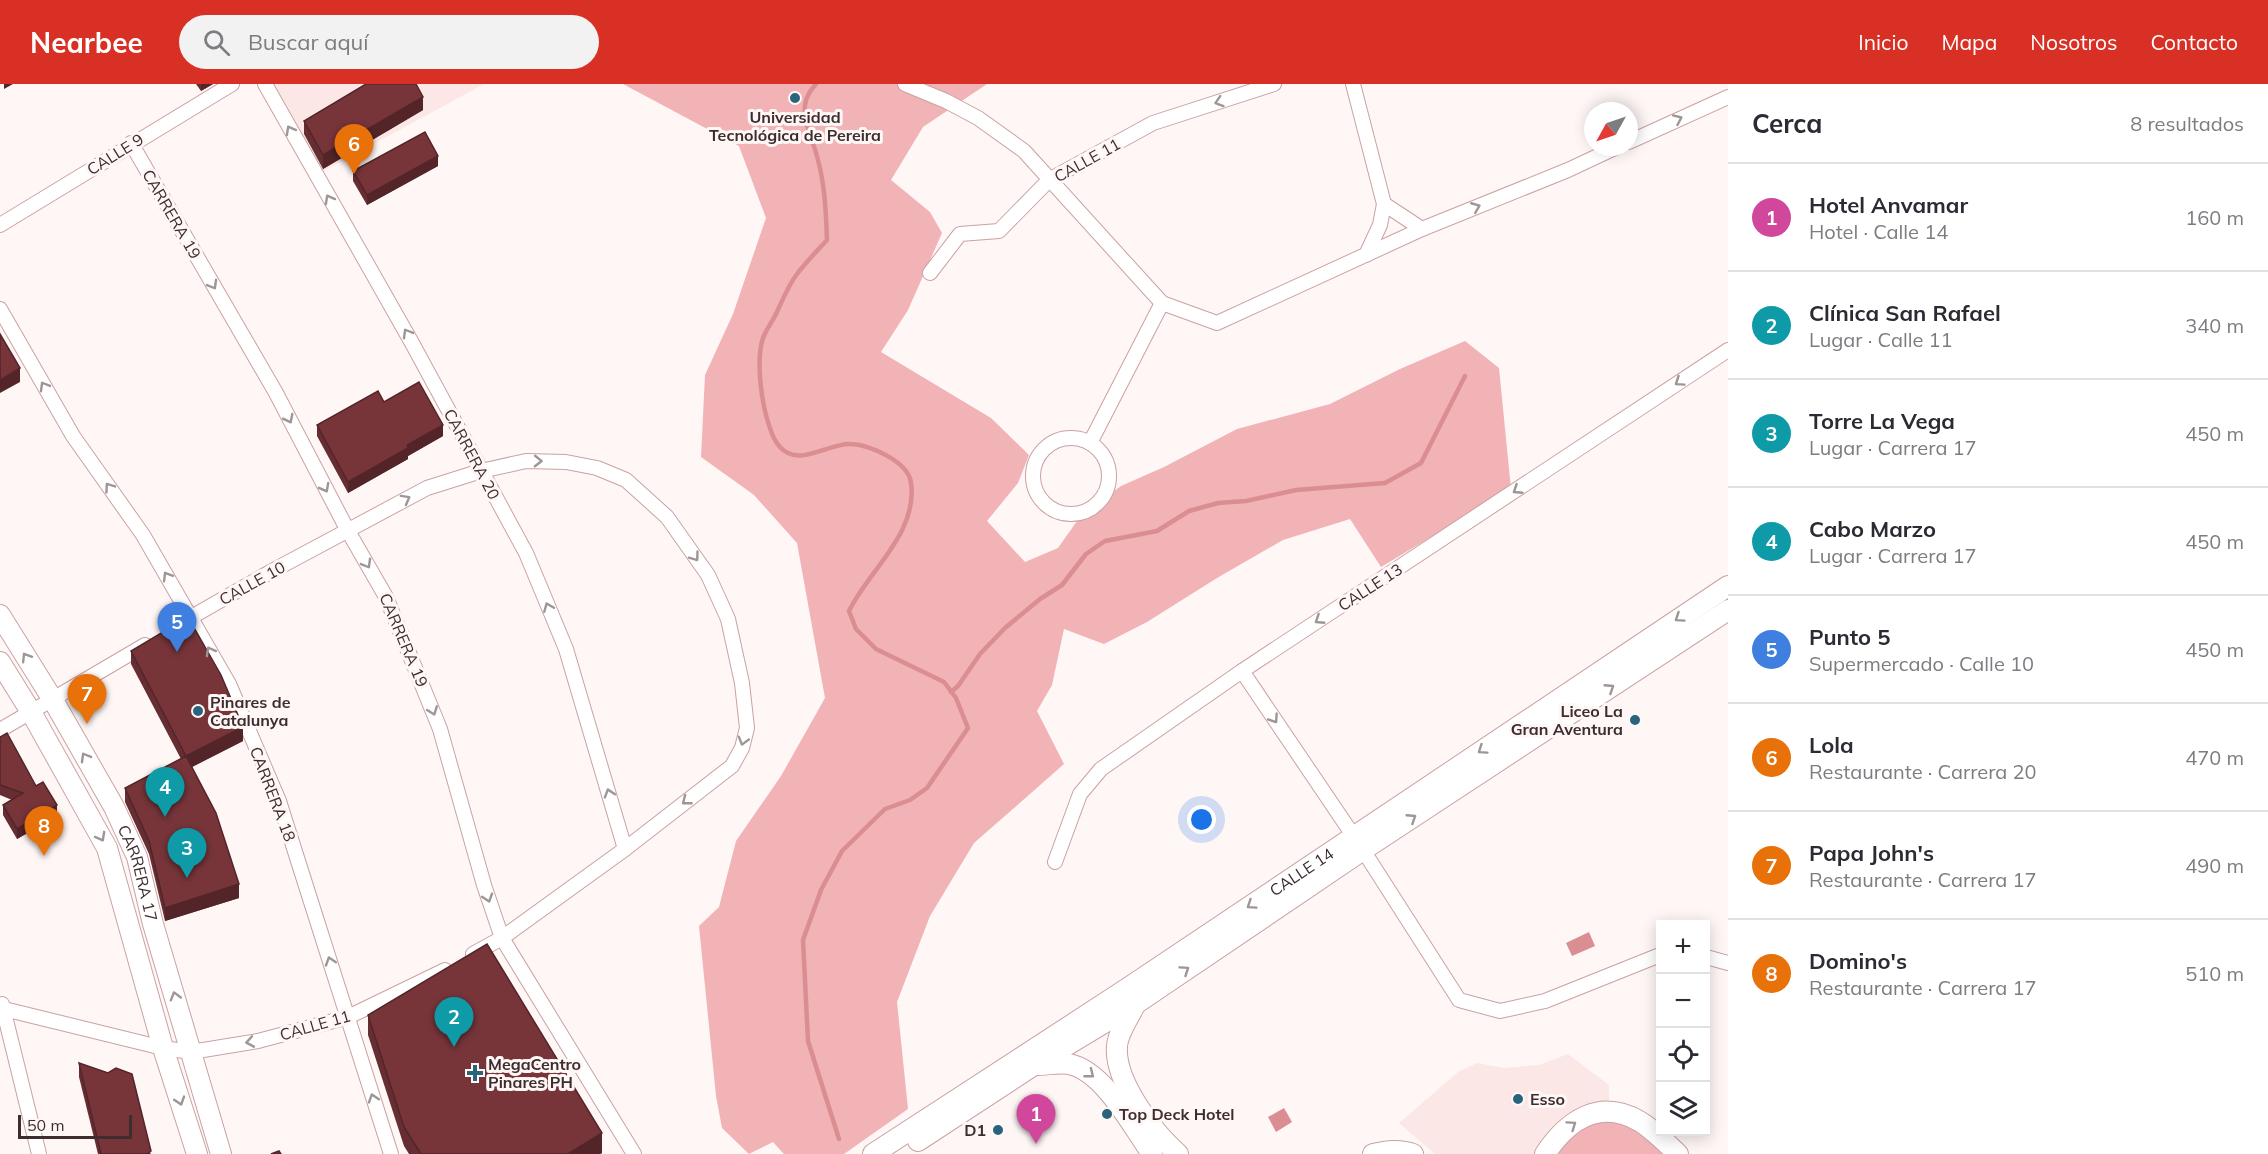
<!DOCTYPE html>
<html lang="es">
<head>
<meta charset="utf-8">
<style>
  :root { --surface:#fff; --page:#f2f2f3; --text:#2b2b33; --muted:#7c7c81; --line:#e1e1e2; --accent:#d93025 }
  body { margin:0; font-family:Mulish,sans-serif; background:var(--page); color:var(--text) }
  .controls { position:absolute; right:18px; bottom:18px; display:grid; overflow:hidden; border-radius:0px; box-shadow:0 3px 15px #0003 }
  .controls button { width:54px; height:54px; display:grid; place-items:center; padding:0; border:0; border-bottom:2px solid var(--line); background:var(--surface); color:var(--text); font:30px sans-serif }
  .compass { position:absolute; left:1584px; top:18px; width:54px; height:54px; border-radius:50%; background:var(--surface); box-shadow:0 3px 15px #0003; rotate:230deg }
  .scale { position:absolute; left:18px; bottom:15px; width:114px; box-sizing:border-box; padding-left:6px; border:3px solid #3d2d2e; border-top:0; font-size:16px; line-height:21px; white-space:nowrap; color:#3d2d2e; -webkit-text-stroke:4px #fff6f6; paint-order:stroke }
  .you { position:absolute; left:1202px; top:736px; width:21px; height:21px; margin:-15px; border:4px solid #fff; border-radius:50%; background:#1a73e8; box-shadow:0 0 0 9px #1a73e833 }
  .badge { display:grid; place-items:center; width:39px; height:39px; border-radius:50%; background:var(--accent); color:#fff; font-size:20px; font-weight:700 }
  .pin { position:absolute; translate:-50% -50px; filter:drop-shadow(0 2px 3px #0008) }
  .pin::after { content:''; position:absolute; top:32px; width:21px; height:18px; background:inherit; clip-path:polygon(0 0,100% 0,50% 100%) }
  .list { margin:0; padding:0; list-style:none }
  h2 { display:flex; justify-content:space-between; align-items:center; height:78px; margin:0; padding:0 24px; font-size:26px }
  h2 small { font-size:20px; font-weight:400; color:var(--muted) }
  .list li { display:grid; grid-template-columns:39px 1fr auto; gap:18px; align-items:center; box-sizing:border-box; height:108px; padding:0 24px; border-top:2px solid var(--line) }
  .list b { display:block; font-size:22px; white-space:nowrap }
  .list p { margin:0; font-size:20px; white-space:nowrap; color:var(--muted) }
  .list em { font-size:20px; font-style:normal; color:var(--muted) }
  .icon { flex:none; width:33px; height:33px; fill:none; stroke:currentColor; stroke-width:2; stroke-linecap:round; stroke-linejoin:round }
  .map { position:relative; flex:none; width:1728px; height:1070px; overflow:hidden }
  header { display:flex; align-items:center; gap:36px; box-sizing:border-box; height:84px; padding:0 30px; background:var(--accent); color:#fff }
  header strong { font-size:28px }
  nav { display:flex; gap:33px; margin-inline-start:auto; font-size:21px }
  .search { width:420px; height:54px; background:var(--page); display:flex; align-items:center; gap:15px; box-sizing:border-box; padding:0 21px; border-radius:33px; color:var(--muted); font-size:22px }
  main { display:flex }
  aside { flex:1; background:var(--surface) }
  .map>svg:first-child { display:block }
  .built { fill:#fce7e7 }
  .green { fill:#f1b3b5 }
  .water { fill:#da8e91 }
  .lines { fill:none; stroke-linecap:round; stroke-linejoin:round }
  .stream { stroke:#da8e91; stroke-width:4.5 }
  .street-casing { stroke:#caa2a3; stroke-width:16 }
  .secondary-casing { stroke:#caa2a3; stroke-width:22 }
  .street { stroke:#fff; stroke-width:14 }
  .secondary { stroke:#fff; stroke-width:20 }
  .wall { fill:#662e32 }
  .shaded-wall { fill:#532529 }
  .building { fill:#77353a; stroke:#532529; stroke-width:1.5 }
  .oneway { stroke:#9e9696 }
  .poi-dot { fill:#28647c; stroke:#fff6f6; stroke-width:2 }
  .labels { text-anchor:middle; stroke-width:6; stroke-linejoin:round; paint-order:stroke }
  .poi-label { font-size:16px; font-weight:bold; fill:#3d2d2e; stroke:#fff6f6; text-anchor:start }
  .street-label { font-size:16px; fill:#3d2d2e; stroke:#fff6f6 }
</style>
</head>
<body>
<header>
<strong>Nearbee</strong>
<div class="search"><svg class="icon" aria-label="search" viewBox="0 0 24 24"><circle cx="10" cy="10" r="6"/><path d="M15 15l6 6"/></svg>Buscar aquí</div>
<nav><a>Inicio</a><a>Mapa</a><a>Nosotros</a><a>Contacto</a></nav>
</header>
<main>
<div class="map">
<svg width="1728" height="1070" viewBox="0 0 1728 1070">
  <rect width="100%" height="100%" fill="#fff6f6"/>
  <g class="built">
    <polygon points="265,0 484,0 316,91"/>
    <polygon points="1568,970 1609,1001 1609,1028 1545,1070 1435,1070 1399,1039 1458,988 1477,979 1504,984 1539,981"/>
  </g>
  <g class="green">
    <polygon points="623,0 987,0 923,43 891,96 930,128 942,149 908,226 881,268 991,334 1029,371 1018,399 987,437 1025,478 1058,464 1082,430 1121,402 1164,383 1237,345 1330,320 1400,285 1465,257 1499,284 1511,405 1381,483 1350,435 1283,456 1217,494 1147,538 1104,560 1064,545 1052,601 1037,627 1064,680 974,759 930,832 897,918 908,1025 844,1070 784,1070 773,1058 749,1070 722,1044 716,1012 699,842 719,823 736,757 781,692 825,614 797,459 754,411 701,373 705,291 733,230 766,134 739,62"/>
    <polygon points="1609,1028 1678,1070 1545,1070 1554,1056"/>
  </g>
  <g class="water">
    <polygon points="1589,848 1595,862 1572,872 1566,859"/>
    <polygon points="1284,1024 1292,1038 1276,1048 1268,1033"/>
  </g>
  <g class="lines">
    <g class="stream">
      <path d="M816 0C811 6 806 12 805 21 803 39 814 58 818 76 825 102 826 129 827 156 817 167 806 178 797 190 788 202 782 217 776 230 772 238 766 246 763 254 756 275 761 311 766 331 770 345 774 362 788 369 806 378 832 359 850 360 869 360 909 378 911 399 918 449 869 486 849 527L856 545 876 565 944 598 956 614 968 644 927 704 910 716 885 725 842 767 821 806 803 856 808 957 839 1055"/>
      <polyline points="951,608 958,602 980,570 1005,544 1040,515 1062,501 1086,470 1105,457 1157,447 1189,427 1218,419 1246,417 1296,406 1385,399 1421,379 1465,292"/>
    </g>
    <defs>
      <g id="street">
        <polyline points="265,0 412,259 526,469 566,565 625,765"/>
        <polyline points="905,0 946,17 978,34 1024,67 1162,219 1217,239 1422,145 1568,86 1617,63"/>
        <polyline points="1353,0 1384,120 1380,141 1366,171"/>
        <polyline points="1629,58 1728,13"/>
        <polyline points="131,59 276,309 348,447 386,513 440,645 484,801 502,854 634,1070"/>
        <polyline points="1384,120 1422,145"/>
        <polyline points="0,141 232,0"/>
        <polyline points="930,189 960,150 999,147 1049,96 1153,39 1274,0"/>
        <polyline points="0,225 73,352 143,451 229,600 279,717 391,1070"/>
        <circle cx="1071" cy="392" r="38"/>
        <polyline points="1090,359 1162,219"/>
        <polyline points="174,543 272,487 427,404 481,387 526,377 566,378 597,384 626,396 667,433 708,491 728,535 742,599 747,644 742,664 732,682 625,765 502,854 473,870"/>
        <polyline points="1242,587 1363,766 1459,916 1500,927 1545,917 1660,871"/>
        <polyline points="0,646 145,561"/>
        <polyline points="1055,778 1080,710 1101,685 1242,587 1728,266"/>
        <polyline points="1706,873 1728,879"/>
        <polyline points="2,920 39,1070"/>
        <polyline points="0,924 163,964 191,968 258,957 348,933 445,886"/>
      </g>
      <g id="secondary">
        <path id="s1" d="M0 531 53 616 114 723 137 773 153 840 221 1070"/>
        <polyline points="0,578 31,628 107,764 163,964 197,1070"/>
        <path d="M1136 919C1130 932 1118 948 1117 962 1114 997 1153 1048 1178 1070"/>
        <path d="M1037 981C1047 981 1059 978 1069 980 1104 987 1132 1042 1152 1070"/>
        <polyline points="918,1057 1034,981 1137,919 1363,766 1728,526"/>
        <path id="s2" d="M873 1070 1128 904 1728 502"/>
        <path d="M1373 1070C1387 1067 1399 1065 1413 1070"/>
        <path d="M1545 1070C1567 1037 1599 1014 1639 1037 1653 1045 1665 1058 1678 1070"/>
      </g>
    </defs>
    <use href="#street" class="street-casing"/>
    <use href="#secondary" class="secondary-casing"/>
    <use href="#street" class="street"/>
    <use href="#secondary" class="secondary"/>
  </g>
  <g class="wall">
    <polygon points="196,0 213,0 201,7"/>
    <polygon points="423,26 323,85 304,50 304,37"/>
    <polygon points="438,82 367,121 353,97 353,87"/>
    <polygon points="384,318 443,352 408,372 408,375 348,409 317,352 317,341"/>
    <polygon points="131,567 243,657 192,683 239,814 165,837 149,770 125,718 125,704 181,675 131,580"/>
    <polygon points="0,653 57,732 17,755 3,731 3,721 12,716 0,711"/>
    <polygon points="368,931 602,1069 600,1070 409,1070 404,1062 368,951"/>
    <polygon points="79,979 151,1070 98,1070 79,993"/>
  </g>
  <g class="shaded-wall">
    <polygon points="4,0 13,0 4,5"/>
    <polygon points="201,0 213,0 201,7"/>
    <polygon points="423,13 423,26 323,85 323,71"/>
    <polygon points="438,72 438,82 367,121 367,111"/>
    <polygon points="20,284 20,298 0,309 0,296"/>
    <polygon points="443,341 443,352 408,372 408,375 348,409 348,398 407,361"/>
    <polygon points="243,643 243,657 186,686 186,672"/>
    <polygon points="57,721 57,732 17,755 17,745"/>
    <polygon points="239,800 239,814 165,837 165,824"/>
    <polygon points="602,1049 602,1069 600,1070 568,1070"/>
  </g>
  <g class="building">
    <polygon points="366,0 416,0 423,13 323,71 304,37"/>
    <polygon points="425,48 438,72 367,111 353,87"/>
    <polygon points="0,250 20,284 0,296"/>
    <polygon points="419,298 443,341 407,361 408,364 348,398 317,341 378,307 384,318"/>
    <polygon points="188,533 221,591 243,643 186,672 131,567"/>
    <polygon points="7,649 36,702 43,698 57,721 17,745 3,721 23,709 0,701 0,653"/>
    <polygon points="186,672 216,729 239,800 165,824 149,757 125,704"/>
    <polygon points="487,860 602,1049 568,1070 421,1070 404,1043 368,931"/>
    <polygon points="79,979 108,989 116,984 132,990 151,1067 147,1070 101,1070"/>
    <polygon points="279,1067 281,1070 271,1070"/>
  </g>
  <defs><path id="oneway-chevron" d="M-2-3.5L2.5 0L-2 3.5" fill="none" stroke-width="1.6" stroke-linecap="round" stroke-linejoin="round" transform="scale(1.5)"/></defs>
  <g class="oneway">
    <use href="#oneway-chevron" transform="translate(1219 18) rotate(162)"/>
    <use href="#oneway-chevron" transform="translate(1678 35) rotate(-24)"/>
    <use href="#oneway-chevron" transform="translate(290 46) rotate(-119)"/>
    <use href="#oneway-chevron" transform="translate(329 115) rotate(-119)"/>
    <use href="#oneway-chevron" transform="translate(1476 123) rotate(-22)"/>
    <use href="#oneway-chevron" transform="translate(213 201) rotate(60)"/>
    <use href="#oneway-chevron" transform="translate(407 249) rotate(-120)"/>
    <use href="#oneway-chevron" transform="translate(1679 298) rotate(146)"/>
    <use href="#oneway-chevron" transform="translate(44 302) rotate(-120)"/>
    <use href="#oneway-chevron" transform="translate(289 335) rotate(63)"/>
    <use href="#oneway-chevron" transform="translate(538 377) rotate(1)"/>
    <use href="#oneway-chevron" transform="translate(109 403) rotate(-125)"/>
    <use href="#oneway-chevron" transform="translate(325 404) rotate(62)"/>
    <use href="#oneway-chevron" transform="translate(1517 406) rotate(147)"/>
    <use href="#oneway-chevron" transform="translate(406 415) rotate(-29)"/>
    <use href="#oneway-chevron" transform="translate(695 473) rotate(54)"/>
    <use href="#oneway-chevron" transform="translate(367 480) rotate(60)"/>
    <use href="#oneway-chevron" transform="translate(167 492) rotate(-121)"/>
    <use href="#oneway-chevron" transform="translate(548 523) rotate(-112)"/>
    <use href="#oneway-chevron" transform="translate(1679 534) rotate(146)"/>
    <use href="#oneway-chevron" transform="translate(1319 536) rotate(147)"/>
    <use href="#oneway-chevron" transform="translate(210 567) rotate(-119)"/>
    <use href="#oneway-chevron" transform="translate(26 573) rotate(-122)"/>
    <use href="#oneway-chevron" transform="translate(1610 604) rotate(-33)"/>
    <use href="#oneway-chevron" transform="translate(433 627) rotate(69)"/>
    <use href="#oneway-chevron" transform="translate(1274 635) rotate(56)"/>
    <use href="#oneway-chevron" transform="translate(743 657) rotate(106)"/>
    <use href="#oneway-chevron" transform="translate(1482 666) rotate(146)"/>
    <use href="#oneway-chevron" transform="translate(85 673) rotate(-120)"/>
    <use href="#oneway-chevron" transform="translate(609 709) rotate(-107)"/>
    <use href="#oneway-chevron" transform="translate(686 717) rotate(142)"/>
    <use href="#oneway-chevron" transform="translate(1412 734) rotate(-33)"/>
    <use href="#oneway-chevron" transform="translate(101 753) rotate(61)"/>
    <use href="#oneway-chevron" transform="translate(488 814) rotate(72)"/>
    <use href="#oneway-chevron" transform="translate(1251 821) rotate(146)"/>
    <use href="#oneway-chevron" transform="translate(330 877) rotate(-108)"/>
    <use href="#oneway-chevron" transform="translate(1185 886) rotate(-34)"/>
    <use href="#oneway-chevron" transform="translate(175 912) rotate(-106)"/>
    <use href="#oneway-chevron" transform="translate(250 958) rotate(170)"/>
    <use href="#oneway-chevron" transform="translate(1090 990) rotate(38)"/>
    <use href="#oneway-chevron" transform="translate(373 1014) rotate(-108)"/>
    <use href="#oneway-chevron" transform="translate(180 1017) rotate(72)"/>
    <use href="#oneway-chevron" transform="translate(1572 1041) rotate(-35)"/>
  </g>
  <g class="poi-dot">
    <circle cx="795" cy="14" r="6"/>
    <circle cx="198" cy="627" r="6"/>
    <circle cx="1635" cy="636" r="6"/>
    <path d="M472 980h6v6h6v6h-6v6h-6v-6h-6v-6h6z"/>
    <circle cx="1518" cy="1015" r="6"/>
    <circle cx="1107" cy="1030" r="6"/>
    <circle cx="998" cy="1046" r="6"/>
  </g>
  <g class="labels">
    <g class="poi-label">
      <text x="795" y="39" text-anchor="middle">Universidad<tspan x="795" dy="18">Tecnológica de Pereira</tspan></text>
      <text x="210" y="624">Pinares de<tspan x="210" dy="18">Catalunya</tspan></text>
      <text x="1623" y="633" text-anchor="end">Liceo La<tspan x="1623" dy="18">Gran Aventura</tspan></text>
      <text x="488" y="986">MegaCentro<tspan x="488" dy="18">Pinares PH</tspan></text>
      <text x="1530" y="1021">Esso</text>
      <text x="1119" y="1036">Top Deck Hotel</text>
      <text x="986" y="1052" text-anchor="end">D1</text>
    </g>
    <g class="street-label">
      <text transform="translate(115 70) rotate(-32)" y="6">CALLE 9</text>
      <text transform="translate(1087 76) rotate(-29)" y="6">CALLE 11</text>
      <text transform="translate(172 130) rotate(60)" y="6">CARRERA 19</text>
      <text transform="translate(472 370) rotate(62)" y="6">CARRERA 20</text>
      <text transform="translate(252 499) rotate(-29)" y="6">CALLE 10</text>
      <text transform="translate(1370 503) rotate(-33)" y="6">CALLE 13</text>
      <text transform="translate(404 556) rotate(67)" y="6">CARRERA 19</text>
      <text transform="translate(273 710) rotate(69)" y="6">CARRERA 18</text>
      <text dy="6" stroke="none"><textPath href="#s2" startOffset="513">CALLE 14</textPath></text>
      <text dy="6" stroke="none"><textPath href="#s1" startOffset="294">CARRERA 17</textPath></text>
      <text transform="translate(315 941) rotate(-16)" y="6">CALLE 11</text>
    </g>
  </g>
</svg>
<div class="controls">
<button>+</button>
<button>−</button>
<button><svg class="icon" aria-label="locate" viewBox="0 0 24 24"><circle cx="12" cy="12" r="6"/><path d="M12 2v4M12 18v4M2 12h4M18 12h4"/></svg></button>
<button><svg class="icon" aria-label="layers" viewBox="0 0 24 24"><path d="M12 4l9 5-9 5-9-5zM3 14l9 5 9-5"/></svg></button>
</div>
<svg class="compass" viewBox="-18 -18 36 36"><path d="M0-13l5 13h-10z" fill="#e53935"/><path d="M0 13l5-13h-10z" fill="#7c7c81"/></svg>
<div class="scale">50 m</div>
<div class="you"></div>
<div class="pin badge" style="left:1036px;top:1060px;background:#d1479c">1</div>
<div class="pin badge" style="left:454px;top:963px;background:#0f9aa8">2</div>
<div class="pin badge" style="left:187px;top:794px;background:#0f9aa8">3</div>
<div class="pin badge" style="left:165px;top:733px;background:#0f9aa8">4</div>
<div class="pin badge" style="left:177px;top:568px;background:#3f7fe0">5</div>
<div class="pin badge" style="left:354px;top:90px;background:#e8710a">6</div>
<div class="pin badge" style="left:87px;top:640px;background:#e8710a">7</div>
<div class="pin badge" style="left:44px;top:772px;background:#e8710a">8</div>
</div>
<aside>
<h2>Cerca<small>8 resultados</small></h2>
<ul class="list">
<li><span class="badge" style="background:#d1479c">1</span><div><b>Hotel Anvamar</b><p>Hotel · Calle 14</p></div><em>160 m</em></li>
<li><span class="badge" style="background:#0f9aa8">2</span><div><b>Clínica San Rafael</b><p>Lugar · Calle 11</p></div><em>340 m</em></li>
<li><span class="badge" style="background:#0f9aa8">3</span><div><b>Torre La Vega</b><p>Lugar · Carrera 17</p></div><em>450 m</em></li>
<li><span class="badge" style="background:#0f9aa8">4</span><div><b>Cabo Marzo</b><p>Lugar · Carrera 17</p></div><em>450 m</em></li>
<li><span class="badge" style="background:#3f7fe0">5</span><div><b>Punto 5</b><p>Supermercado · Calle 10</p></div><em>450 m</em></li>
<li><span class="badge" style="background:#e8710a">6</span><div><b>Lola</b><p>Restaurante · Carrera 20</p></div><em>470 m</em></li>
<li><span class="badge" style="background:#e8710a">7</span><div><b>Papa John's</b><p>Restaurante · Carrera 17</p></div><em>490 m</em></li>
<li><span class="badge" style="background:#e8710a">8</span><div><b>Domino's</b><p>Restaurante · Carrera 17</p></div><em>510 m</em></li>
</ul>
</aside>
</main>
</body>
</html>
